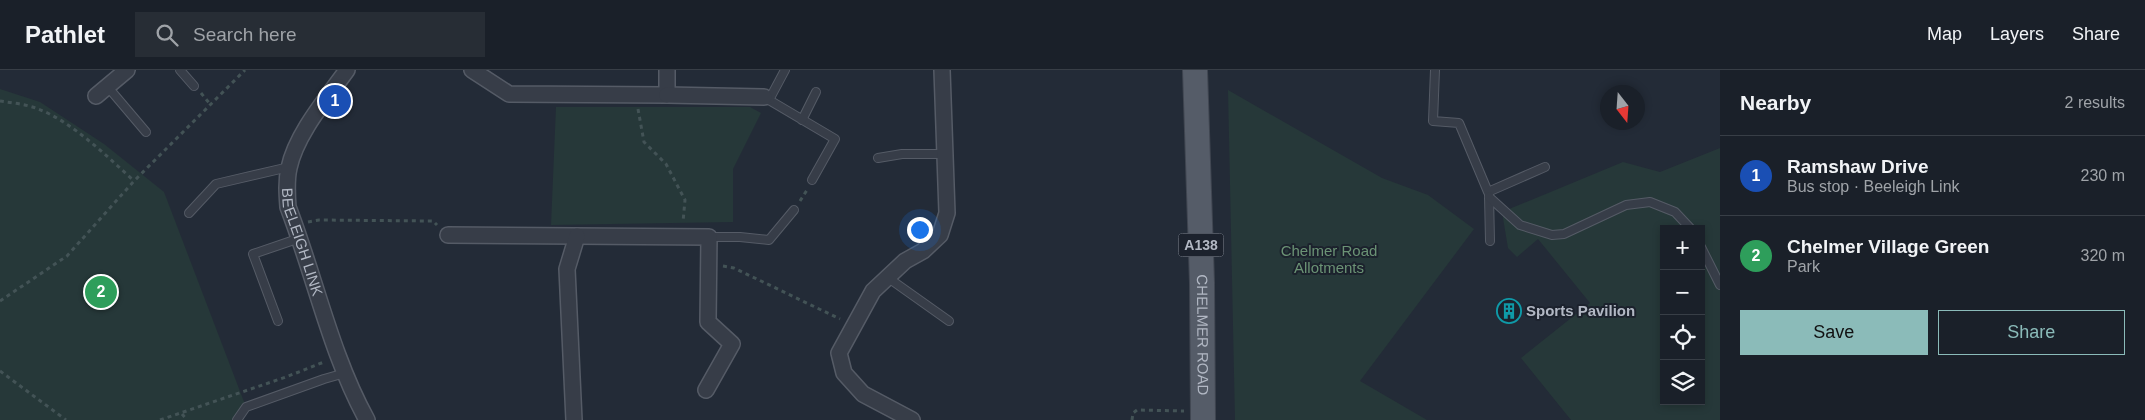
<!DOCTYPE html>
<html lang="en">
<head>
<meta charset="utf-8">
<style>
  :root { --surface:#1a2029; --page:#272d35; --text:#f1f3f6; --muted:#9fa3a8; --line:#383e46; --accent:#8bbbb9 }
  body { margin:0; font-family:Helvetica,sans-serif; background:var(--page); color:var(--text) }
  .controls { position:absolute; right:15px; bottom:15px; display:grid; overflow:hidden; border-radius:0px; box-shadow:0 2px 8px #0003 }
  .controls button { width:45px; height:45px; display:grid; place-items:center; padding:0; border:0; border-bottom:1px solid var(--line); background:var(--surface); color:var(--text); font:25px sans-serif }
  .compass { position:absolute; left:1600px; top:15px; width:45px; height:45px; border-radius:50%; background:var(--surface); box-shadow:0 2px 8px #0003; rotate:163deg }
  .you { position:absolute; left:919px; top:159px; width:18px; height:18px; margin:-12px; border:4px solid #fff; border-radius:50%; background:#1a73e8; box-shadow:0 0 0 8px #1a73e833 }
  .badge { display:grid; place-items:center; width:32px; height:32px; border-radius:50%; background:var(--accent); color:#fff; font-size:16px; font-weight:700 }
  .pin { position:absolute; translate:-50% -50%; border:2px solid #fff; box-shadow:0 1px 5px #0006 }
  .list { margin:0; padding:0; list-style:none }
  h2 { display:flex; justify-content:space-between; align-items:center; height:65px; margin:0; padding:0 20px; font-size:21px }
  h2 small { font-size:16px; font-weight:400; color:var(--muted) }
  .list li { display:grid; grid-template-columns:32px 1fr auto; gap:15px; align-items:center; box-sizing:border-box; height:80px; padding:0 20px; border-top:1px solid var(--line) }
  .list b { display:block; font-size:19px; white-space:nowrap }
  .list p { margin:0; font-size:16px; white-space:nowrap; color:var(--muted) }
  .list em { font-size:16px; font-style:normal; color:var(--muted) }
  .actions { display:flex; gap:10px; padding:15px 20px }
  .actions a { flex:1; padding:11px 0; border:1px solid var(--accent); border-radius:0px; text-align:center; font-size:18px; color:var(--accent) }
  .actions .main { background:var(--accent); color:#111 }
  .icon { flex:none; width:28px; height:28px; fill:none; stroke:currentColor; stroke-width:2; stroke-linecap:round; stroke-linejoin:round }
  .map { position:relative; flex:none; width:1720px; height:350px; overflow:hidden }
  header { display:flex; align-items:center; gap:30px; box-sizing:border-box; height:70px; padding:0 25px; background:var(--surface); border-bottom:1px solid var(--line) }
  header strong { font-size:24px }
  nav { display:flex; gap:28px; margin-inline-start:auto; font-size:18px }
  .search { width:350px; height:45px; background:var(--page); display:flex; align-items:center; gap:12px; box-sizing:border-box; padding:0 18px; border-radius:0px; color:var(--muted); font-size:19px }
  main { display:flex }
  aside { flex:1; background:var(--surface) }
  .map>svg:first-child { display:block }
  .green { fill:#263839; fill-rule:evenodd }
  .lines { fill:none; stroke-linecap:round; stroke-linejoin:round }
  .service-casing { stroke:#555b66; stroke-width:10 }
  .minor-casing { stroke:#555b66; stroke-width:18 }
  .primary-casing { stroke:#404651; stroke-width:26 }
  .path { stroke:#435356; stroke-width:3; stroke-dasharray:4 4; stroke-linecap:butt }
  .service { stroke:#373d48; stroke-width:8 }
  .minor { stroke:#373d48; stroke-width:15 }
  .primary { stroke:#555c68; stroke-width:24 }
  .labels { text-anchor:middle; stroke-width:4; stroke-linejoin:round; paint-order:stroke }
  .shield { fill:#1c222d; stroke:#858b97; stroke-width:1 }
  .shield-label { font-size:14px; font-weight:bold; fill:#b2b8c4 }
  .street-label { font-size:15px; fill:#b2b8c4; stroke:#1c222d }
  .park-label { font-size:15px; fill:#6b9375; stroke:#1c222d }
  .poi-label { font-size:15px; font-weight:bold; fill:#b2b8c4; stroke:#1c222d; text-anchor:start }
</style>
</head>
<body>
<header>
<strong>Pathlet</strong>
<div class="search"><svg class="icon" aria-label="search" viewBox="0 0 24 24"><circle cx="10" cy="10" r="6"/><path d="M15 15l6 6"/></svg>Search here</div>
<nav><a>Map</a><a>Layers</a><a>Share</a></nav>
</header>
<main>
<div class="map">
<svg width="1720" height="350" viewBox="0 0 1720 350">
  <rect width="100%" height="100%" fill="#232b37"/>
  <g class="green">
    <polygon points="0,19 40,32 104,74 164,122 246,337 236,350 0,350"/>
    <polygon points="1228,20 1382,108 1428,125 1474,159 1360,311 1427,350 1235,350"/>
    <polygon points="556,37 750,37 761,43 733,99 733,152 551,155"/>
    <path d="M1720 78V350H1571L1521 288 1590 233 1538 169 1517 187 1508 178 1502 142 1623 92 1660 102ZM1664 159H1701V331H1664Z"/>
  </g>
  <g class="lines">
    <defs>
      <g id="service">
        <polyline points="180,0 194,16"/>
        <polyline points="1435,0 1433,51 1459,53 1488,122 1545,97"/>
        <polyline points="107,16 146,62"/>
        <polyline points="764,27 835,69 812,110"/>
        <polyline points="769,30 785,0"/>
        <polyline points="802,50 816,22"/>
        <polyline points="878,88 902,84 945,84"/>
        <polyline points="1489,126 1490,171"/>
        <polyline points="1489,127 1520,155 1552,165 1564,164 1626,135 1650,132 1675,142 1691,159"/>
        <polyline points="189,143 216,114 289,97"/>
        <polyline points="709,167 740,167 769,170 794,140"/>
        <polyline points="1701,177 1720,215"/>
        <polyline points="887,207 949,251"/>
        <polyline points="278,251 253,184 300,168"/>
        <polyline points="237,350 246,337 324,309 345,303"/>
      </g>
      <g id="minor">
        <path id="s1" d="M347 0C327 28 296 64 289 98 286 111 287 124 288 137 315 207 331 285 367 350"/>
        <polyline points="472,0 509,24 667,25 667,0"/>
        <polyline points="667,25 764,27"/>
        <polyline points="96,26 127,0"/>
        <polyline points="448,165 709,167 708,252 732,274 706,320"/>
        <polyline points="574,350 567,199 577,166"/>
        <polyline points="912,350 863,324 844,303 839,283 873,221 905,191 923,181 940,165 947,143 942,0"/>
      </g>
      <g id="primary">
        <path id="s2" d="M1195 0 1202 213 1203 350"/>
      </g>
    </defs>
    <use href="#service" class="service-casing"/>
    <use href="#minor" class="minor-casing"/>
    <use href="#primary" class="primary-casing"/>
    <g class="path">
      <polyline points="201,23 210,34"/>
      <path d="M0 31C12 33 26 34 38 39 71 51 108 87 134 111"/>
      <polyline points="638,39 644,72 666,94 685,130 683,152"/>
      <polyline points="800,131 807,120"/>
      <polyline points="308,152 319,150 433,151 437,155"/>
      <polyline points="723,196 734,198 840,249"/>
      <polyline points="0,231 67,186 134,111 245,0"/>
      <polyline points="0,301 66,350"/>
      <polyline points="182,344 187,350"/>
      <polyline points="160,350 286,307 324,292"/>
      <polyline points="1132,350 1133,343 1137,340 1184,341"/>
    </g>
    <use href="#service" class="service"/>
    <use href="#minor" class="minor"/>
    <use href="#primary" class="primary"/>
  </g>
  <defs>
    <symbol id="building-ring" viewBox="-11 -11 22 22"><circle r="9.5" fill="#1c222d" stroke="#0f9aa8" stroke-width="1.5"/><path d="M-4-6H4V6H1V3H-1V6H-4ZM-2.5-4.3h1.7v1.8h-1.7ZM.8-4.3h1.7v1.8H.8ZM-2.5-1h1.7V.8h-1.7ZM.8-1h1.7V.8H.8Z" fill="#0f9aa8"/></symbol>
  </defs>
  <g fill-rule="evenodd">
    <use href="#building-ring" x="1495" y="227" width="28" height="28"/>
  </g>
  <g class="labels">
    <rect class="shield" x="1178.5" y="163.5" width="45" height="23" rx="4"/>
    <g class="shield-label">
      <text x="1201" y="180">A138</text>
    </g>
    <g class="street-label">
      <text dy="5" stroke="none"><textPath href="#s1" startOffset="191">BEELEIGH LINK</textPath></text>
      <text dy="5" stroke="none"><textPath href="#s2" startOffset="265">CHELMER ROAD</textPath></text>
    </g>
    <g class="park-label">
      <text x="1329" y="186">Chelmer Road<tspan x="1329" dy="17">Allotments</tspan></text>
    </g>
    <g class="poi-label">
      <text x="1526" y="246">Sports Pavilion</text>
    </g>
  </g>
</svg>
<div class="controls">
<button>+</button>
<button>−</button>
<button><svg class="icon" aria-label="locate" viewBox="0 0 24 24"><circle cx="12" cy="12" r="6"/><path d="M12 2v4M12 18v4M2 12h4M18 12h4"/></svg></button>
<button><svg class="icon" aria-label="layers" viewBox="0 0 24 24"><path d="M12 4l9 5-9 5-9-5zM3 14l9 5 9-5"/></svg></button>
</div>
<svg class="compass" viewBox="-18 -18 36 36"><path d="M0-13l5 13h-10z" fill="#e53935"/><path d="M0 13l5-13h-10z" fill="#9fa3a8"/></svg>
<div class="you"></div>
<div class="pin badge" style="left:335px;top:31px;background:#1a4fb4">1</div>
<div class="pin badge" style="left:101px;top:222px;background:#2e9e5b">2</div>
</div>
<aside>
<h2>Nearby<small>2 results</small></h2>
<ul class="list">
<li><span class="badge" style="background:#1a4fb4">1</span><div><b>Ramshaw Drive</b><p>Bus stop · Beeleigh Link</p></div><em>230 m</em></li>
<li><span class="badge" style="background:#2e9e5b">2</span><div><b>Chelmer Village Green</b><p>Park</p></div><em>320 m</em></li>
</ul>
<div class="actions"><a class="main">Save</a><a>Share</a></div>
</aside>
</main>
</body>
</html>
